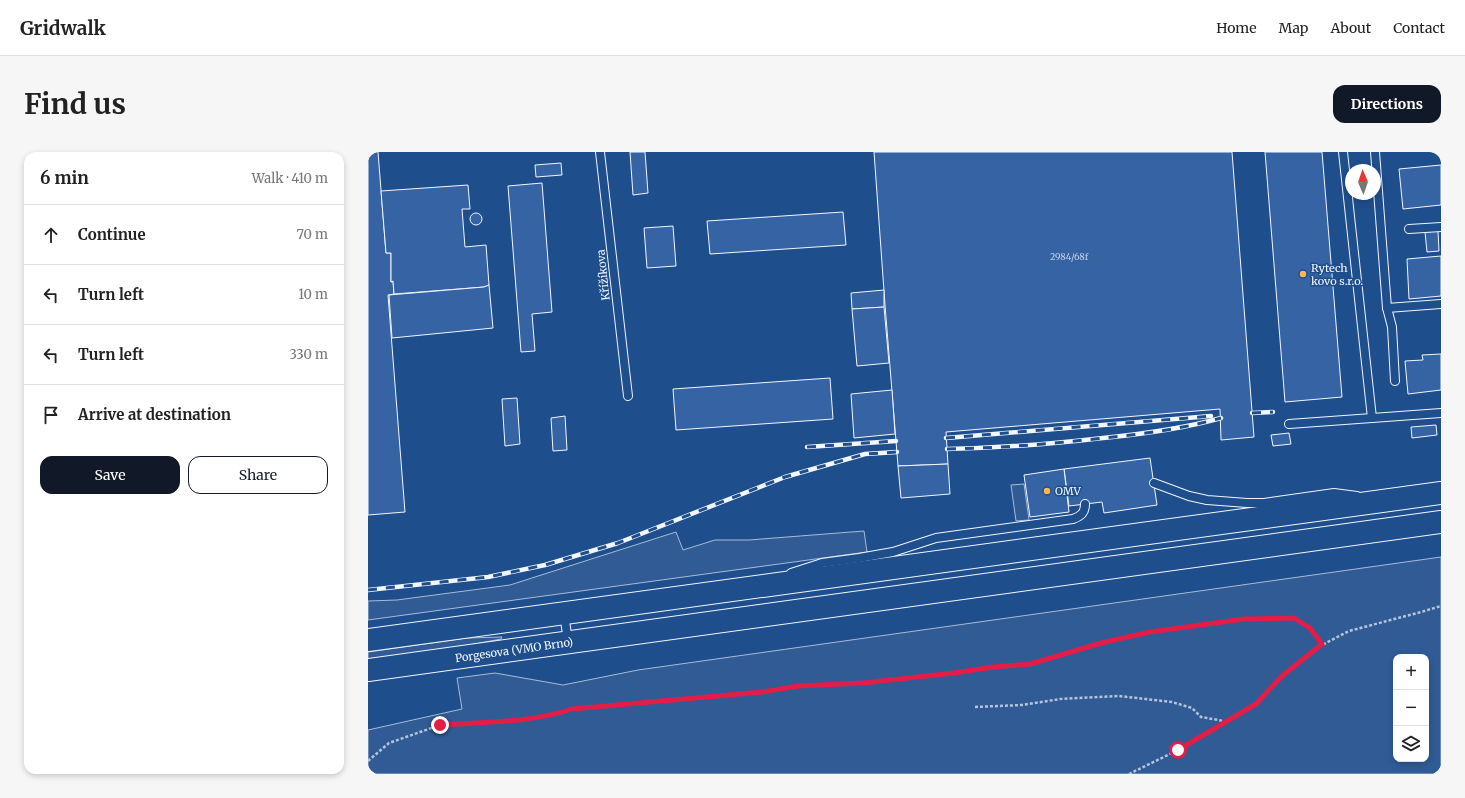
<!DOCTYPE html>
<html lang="en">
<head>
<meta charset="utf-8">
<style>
  :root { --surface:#fff; --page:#f6f6f6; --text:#222; --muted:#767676; --line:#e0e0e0; --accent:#111827 }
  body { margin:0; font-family:Merriweather,serif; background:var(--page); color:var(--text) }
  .controls { position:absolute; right:12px; bottom:12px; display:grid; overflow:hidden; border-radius:8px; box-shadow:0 2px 6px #0003 }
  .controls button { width:36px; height:36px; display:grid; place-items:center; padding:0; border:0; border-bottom:1px solid var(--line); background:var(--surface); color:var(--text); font:20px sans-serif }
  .compass { position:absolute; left:977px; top:12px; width:36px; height:36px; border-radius:50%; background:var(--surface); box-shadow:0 2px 6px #0003; rotate:358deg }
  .stop { position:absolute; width:12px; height:12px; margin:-9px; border:3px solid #e11d48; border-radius:50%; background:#fff }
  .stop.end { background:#e11d48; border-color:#fff; box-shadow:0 1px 4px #0008 }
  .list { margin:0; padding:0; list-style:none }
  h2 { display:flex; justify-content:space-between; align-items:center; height:52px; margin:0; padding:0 16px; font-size:17px }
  h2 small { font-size:13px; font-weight:400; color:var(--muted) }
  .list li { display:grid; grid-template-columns:26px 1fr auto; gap:12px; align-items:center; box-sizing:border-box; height:60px; padding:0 16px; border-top:1px solid var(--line) }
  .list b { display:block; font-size:15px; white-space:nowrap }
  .list em { font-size:13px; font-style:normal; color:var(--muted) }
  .actions { display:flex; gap:8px; padding:12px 16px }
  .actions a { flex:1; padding:9px 0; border:1px solid var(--accent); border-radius:12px; text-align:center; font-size:14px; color:var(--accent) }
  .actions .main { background:var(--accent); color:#fff }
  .icon { flex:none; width:22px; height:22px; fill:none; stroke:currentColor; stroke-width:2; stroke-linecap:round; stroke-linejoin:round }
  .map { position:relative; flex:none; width:1073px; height:622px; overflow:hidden; border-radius:12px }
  header { display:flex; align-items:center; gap:24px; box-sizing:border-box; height:56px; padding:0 20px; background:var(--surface); border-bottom:1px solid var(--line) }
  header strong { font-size:19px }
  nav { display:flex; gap:22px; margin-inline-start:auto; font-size:14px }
  .intro { display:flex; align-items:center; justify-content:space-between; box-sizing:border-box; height:96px; padding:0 24px }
  h1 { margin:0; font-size:28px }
  .button { padding:10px 18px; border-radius:12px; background:var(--accent); color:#fff; font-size:14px; font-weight:700 }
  main { display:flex; gap:24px; padding:0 24px }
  aside { flex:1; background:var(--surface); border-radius:12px; box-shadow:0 2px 6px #0003 }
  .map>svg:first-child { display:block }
  .built { fill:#305b95; stroke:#a8bbd7; fill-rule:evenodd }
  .building { fill:#3563a3; stroke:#f2f6ff }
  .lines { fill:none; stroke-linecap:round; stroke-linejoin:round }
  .service-casing { stroke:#f2f6ff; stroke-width:10 }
  .trunk-casing { stroke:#f2f6ff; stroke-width:24 }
  .path { stroke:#b3c4dc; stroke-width:2.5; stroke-dasharray:3 2; stroke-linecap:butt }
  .service { stroke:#1f4e8c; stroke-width:8 }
  .trunk { stroke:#1f4e8c; stroke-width:22 }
  .rail-casing { stroke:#f2f6ff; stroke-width:4.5 }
  .rail { stroke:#1f4e8c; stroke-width:3; stroke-dasharray:9; stroke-linecap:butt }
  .route { stroke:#e11d48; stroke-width:5 }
  .poi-dot { fill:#ffb74d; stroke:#1f4e8c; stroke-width:1.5 }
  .labels { text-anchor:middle; stroke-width:3; stroke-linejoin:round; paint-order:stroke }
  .number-label { font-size:9px; fill:#c3d1e8 }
  .poi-label { font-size:11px; fill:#f2f6ff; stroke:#1f4e8c; text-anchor:start }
  .street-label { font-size:11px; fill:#f2f6ff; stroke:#1f4e8c }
</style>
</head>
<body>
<header>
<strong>Gridwalk</strong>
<nav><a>Home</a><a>Map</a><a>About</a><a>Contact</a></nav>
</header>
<div class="intro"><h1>Find us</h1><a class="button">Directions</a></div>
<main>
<aside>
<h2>6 min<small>Walk · 410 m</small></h2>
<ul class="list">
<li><svg class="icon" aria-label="ahead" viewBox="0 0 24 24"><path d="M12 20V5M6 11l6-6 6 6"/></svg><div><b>Continue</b></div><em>70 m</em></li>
<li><svg class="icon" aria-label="left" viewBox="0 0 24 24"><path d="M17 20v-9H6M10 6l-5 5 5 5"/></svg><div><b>Turn left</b></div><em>10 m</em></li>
<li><svg class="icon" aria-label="left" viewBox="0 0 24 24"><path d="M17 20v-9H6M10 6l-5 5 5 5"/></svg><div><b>Turn left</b></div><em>330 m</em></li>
<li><svg class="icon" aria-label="arrive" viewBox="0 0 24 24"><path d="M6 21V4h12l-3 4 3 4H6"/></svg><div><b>Arrive at destination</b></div></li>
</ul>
<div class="actions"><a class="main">Save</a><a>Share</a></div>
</aside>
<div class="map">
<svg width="1073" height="622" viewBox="0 0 1073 622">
  <rect width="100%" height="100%" fill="#1f4e8c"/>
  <g class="built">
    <polygon points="656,332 661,368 648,369 643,333"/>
    <polygon points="496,379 499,400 0,468 0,449 29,448 142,433 308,380 315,398 347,388 381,388"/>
    <path d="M1073 405V622H0V578L94 557 89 526 127 521 195 533 270 518ZM1028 505H1058V607H1028Z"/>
    <polygon points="134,485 133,487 107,492 0,508 0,500 99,486"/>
  </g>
  <g class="building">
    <polygon points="0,0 10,0 18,101 23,101 23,130 25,129 26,142 20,143 37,360 0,363"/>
    <polygon points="262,0 277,0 280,41 265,43"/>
    <polygon points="506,0 864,0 886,285 853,288 852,257 578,280 580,312 530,314 517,153"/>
    <polygon points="897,0 954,0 974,245 917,250"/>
    <polygon points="193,11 194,23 168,25 167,13"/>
    <polygon points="1073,13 1073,53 1035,57 1031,17"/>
    <polygon points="174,31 184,160 164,162 167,199 153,200 140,34"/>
    <polygon points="100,33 102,57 94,57 97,95 118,93 121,133 116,135 26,142 25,129 23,130 23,101 18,101 13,39"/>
    <polygon points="475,60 478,93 342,102 339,69"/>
    <circle cx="108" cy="67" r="6"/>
    <polygon points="305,74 308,114 279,116 276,76"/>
    <polygon points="1070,79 1071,99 1059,100 1057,80"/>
    <polygon points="1073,104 1073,144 1041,147 1039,107"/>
    <polygon points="121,133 125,176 24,186 21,143 116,135"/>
    <polygon points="516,138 516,155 484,157 483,141"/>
    <polygon points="516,155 521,211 489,214 484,157"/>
    <polygon points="1073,202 1073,238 1040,242 1037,209 1055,208 1054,203"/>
    <polygon points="462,226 465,267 308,278 305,237"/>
    <polygon points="524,238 527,282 486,286 483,242"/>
    <polygon points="149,246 152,292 137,294 134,247"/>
    <polygon points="197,264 199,298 185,299 183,266"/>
    <polygon points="1068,273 1069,283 1044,286 1043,275"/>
    <polygon points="921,281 923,292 905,294 903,283"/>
    <polygon points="782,306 789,353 736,361 734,350 701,354 696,317"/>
    <polygon points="580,312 582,342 533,346 530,314"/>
    <polygon points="696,317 701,360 662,365 656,323"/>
  </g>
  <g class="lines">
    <defs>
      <g id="service">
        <polyline points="232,0 260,244"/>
        <polyline points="975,0 1004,266 1073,261"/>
        <polyline points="1007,0 1019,156 1073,152"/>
        <polyline points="1041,77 1073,75"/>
        <polyline points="1019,156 1024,175 1027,229"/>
        <polyline points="921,272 1004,266"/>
        <polyline points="786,331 821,344 839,348 879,351 896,351 966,341 989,344"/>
        <path d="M423 421 454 411 491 406 525 400 568 386 705 367C713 364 717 361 717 352"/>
        <polyline points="196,462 200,489"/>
      </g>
      <g id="trunk">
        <polyline points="0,488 1073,341"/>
        <polyline points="0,518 1073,370"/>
      </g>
    </defs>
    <use href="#service" class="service-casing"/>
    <use href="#trunk" class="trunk-casing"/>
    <g class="path">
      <polyline points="607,555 654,553 692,547 751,544 804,550 824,556 833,565 856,569"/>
      <polyline points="0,609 21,591 72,573 152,568 190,562 204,557 394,540 430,534 495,531 586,521 625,515 662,512 737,489 782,480 876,467 927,466 942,476 954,493"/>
      <polyline points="761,622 810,598 888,551 914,524 954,493 981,479 1053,460 1073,454"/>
    </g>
    <use href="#service" class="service"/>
    <use href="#trunk" class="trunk"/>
    <defs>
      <g id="rail">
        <polyline points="884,261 905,260"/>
        <polyline points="578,286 843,264"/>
        <polyline points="439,295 528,289"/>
        <path d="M579 297C631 296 683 292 735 286 775 282 814 277 853 266"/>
        <polyline points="0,438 120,425 177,413 250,391 417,325 497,302 529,300"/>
      </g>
    </defs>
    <use href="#rail" class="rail-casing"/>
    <use href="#rail" class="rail"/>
  </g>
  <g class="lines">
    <path class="route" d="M72 573C116 570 162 571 204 557L394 540 430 534 495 531 586 521 625 515 662 512 737 490 782 480 876 467 926 466 942 476 954 492 914 524 888 552 810 598"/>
  </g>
  <g class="poi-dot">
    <circle cx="935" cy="122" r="4"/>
    <circle cx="679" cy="339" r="4"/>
  </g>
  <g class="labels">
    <g class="number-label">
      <text x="701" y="108">2984/68f</text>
    </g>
    <g class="poi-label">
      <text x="943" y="120">Rytech<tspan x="943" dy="13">kovo s.r.o.</tspan></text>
      <text x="687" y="343">OMV</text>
    </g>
    <g class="street-label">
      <text transform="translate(235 123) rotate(-96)" y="4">Křížíkova</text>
      <text transform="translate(146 498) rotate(-8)" y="4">Porgesova (VMO Brno)</text>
    </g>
  </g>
</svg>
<div class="controls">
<button>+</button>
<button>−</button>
<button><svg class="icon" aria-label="layers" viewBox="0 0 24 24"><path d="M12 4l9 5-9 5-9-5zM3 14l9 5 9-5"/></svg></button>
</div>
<svg class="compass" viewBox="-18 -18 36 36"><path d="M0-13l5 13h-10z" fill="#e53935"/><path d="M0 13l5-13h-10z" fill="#767676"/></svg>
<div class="stop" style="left:810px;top:598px"></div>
<div class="stop end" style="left:72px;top:573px"></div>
</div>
</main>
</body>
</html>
